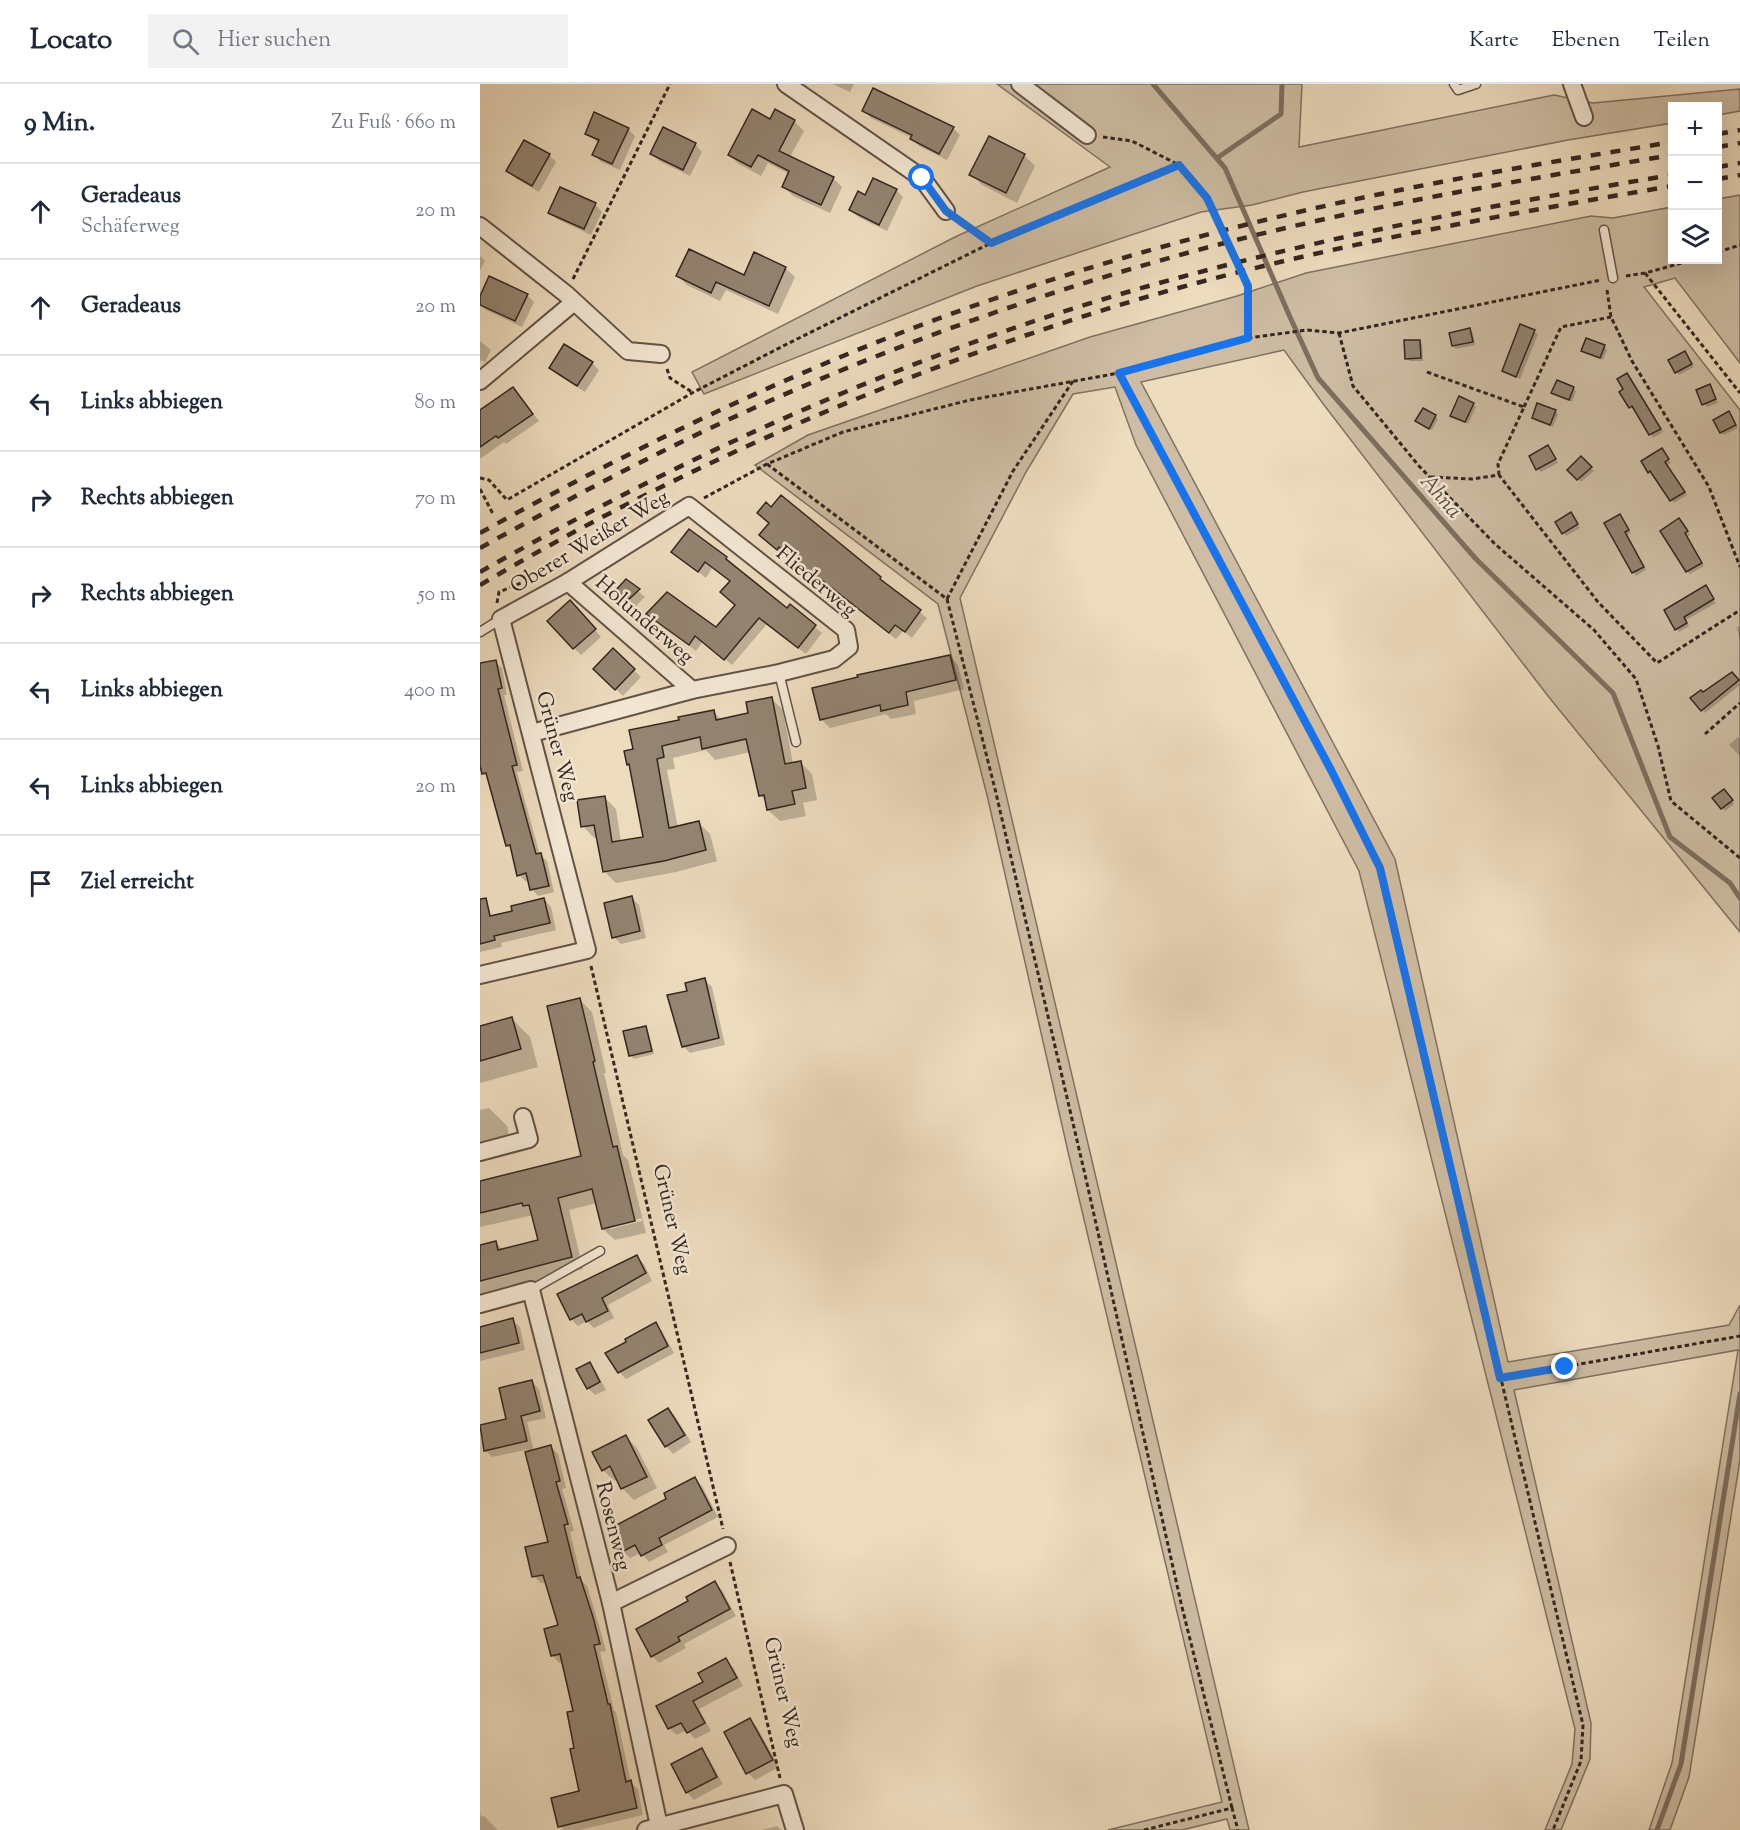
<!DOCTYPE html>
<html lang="de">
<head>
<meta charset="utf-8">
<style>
  :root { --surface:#fff; --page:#f2f2f3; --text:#1f2937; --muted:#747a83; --line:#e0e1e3 }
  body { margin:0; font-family:"Sorts Mill Goudy",serif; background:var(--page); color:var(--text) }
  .controls { position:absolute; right:18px; top:18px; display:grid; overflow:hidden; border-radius:0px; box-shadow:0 6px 24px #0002 }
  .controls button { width:54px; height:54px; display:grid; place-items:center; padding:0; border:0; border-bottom:2px solid var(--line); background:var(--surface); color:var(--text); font:30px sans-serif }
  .stop { position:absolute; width:18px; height:18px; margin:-14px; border:4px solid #1a73e8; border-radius:50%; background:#fff }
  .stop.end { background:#1a73e8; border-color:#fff; box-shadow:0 2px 6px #0008 }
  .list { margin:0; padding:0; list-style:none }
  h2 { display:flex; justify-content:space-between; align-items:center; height:78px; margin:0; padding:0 24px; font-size:26px }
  h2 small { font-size:20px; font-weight:400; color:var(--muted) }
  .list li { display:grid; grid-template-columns:39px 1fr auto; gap:18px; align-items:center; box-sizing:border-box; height:96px; padding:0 24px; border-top:2px solid var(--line) }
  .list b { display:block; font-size:22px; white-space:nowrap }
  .list p { margin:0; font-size:20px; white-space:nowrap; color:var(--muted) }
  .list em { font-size:20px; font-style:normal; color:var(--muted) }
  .icon { flex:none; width:33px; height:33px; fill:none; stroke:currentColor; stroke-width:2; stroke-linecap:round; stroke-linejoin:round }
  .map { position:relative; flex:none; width:1260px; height:1746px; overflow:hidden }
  header { display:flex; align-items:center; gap:36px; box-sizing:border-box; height:84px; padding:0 30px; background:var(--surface); border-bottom:2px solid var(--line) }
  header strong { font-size:28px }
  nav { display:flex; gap:33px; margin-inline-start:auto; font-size:21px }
  .search { width:420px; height:54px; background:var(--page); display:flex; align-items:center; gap:15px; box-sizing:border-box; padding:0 21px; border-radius:0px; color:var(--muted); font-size:22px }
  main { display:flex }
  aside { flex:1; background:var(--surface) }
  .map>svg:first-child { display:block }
  .green { fill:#cebda4; stroke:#807162; stroke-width:1.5 }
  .shadow { fill:#0003; fill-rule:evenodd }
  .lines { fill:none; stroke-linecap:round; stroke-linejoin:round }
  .stream { stroke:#7d6e5f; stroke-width:5 }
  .building { fill:#948472; stroke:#33251f; stroke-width:1.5 }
  .service-casing { stroke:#625347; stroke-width:11 }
  .minor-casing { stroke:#625347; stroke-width:20 }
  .path { stroke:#33251f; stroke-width:3; stroke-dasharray:4.5 3; stroke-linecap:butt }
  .service { stroke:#f4e8d5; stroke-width:8 }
  .minor { stroke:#f4e8d5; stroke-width:16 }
  .rail { stroke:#33251f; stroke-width:4.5; stroke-dasharray:10 10; stroke-linecap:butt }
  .route { stroke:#1a73e8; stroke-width:8 }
  .labels { text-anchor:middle; stroke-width:5; stroke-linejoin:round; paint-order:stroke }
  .street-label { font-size:21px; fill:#33251f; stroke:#f4e8d5 }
  .water-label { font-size:22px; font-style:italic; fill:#58493f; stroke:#f4e8d5 }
</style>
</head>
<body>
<header>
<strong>Locato</strong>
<div class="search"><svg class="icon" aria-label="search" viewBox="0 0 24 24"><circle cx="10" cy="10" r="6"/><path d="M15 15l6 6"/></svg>Hier suchen</div>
<nav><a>Karte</a><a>Ebenen</a><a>Teilen</a></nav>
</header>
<main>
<aside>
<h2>9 Min.<small>Zu Fuß · 660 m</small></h2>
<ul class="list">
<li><svg class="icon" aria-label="ahead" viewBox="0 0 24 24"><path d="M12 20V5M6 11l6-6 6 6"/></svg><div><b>Geradeaus</b><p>Schäferweg</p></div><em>20 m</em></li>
<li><svg class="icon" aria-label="ahead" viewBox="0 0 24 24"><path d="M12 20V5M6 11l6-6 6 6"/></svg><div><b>Geradeaus</b></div><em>20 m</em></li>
<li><svg class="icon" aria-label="left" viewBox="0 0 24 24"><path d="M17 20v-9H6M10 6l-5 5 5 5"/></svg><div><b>Links abbiegen</b></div><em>80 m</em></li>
<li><svg class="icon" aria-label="right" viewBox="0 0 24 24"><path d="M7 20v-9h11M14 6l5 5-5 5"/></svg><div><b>Rechts abbiegen</b></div><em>70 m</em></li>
<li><svg class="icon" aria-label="right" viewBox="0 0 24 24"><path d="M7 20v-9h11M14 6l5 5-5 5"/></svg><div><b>Rechts abbiegen</b></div><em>50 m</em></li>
<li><svg class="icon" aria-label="left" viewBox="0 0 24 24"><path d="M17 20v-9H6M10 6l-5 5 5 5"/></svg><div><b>Links abbiegen</b></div><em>400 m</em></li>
<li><svg class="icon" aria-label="left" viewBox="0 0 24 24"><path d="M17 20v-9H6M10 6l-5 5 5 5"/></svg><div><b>Links abbiegen</b></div><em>20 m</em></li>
<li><svg class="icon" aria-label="arrive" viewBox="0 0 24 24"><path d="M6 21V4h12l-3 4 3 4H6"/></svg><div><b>Ziel erreicht</b></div></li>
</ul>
</aside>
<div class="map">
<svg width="1260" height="1746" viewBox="0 0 1260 1746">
  <rect width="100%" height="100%" fill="#eedcbf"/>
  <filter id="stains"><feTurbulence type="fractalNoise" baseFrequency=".00333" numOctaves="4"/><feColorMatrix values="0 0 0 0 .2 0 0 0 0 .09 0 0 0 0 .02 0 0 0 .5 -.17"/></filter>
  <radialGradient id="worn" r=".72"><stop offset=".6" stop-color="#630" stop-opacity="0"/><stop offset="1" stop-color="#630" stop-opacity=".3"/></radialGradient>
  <g class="green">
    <polygon points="517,0 822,0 819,63 1074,11 1113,19 1260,5 1260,27 1238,31 1238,22 1192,22 1192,39 1088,56 823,108 772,121 721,128 497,202 224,310 212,288 475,153 630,83"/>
    <polygon points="1260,111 1260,279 1195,194 1164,203 1260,326 1260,848 1068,612 844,321 804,266 661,298 915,775 1028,1278 1249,1241 1260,1221 1260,1376 1209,1693 1190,1746 1169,1746 1192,1679 1258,1266 1034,1306 1111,1639 1110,1675 1081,1746 1065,1746 1092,1680 1095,1645 879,787 656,361 635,303 593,310 546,388 480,514 769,1746 750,1746 747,1735 702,1746 628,1746 742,1718 589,1072 507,711 458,520 275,381 328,351 610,253 757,212 826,189 1111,132 1133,134 1192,123 1192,176 1238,176 1238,115"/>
  </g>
  <g class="shadow">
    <polygon points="353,0 374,0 370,8"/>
    <polygon points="384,27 473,44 480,51 467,76 439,62 432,54 391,34"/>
    <polygon points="291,37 314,37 324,47 310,73 353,94 362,103 350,129 313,112 303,102 309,90 288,79 281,92 259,80 249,71"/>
    <polygon points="148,45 155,52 140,86 121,78 114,71 119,59 106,50"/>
    <polygon points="215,60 222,68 210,92 179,77 172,70"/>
    <polygon points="69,71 76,78 59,108 35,94 28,87"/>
    <polygon points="544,71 555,82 537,119 502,101 491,90"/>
    <polygon points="416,106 423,113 407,147 378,133 371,126 386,112"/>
    <polygon points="115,120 122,128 111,151 77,135 70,128"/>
    <polygon points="0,172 5,177 0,186"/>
    <polygon points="305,184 315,193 298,230 246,206 240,217 207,201 198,192 265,193"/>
    <polygon points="47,211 54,218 42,243 6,226 0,220 0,215"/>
    <polygon points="1041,242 1058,250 1040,295 1023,286"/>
    <polygon points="990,246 993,249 995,261 976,265 973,262"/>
    <polygon points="0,257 11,266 5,278 1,276 0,279"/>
    <polygon points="939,257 942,260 943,277 930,277 927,274"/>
    <polygon points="1124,262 1127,266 1123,276 1102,266"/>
    <polygon points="1205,269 1214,283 1199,291 1196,288"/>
    <polygon points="112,279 119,286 105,308 78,291 70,284"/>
    <polygon points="1147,291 1183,348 1173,354 1155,325 1153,326 1150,323 1141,308 1145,306"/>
    <polygon points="1229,302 1238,319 1227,323 1224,320"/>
    <polygon points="33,304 59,337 26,360 24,358 0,375 0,328"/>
    <polygon points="1093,304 1096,307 1092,318 1073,308"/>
    <polygon points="993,320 996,323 988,340 972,332"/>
    <polygon points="1075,327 1078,330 1073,343 1056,337 1053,334"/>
    <polygon points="955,332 958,335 952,346 940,340"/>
    <polygon points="1252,332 1258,344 1244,351 1241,348"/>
    <polygon points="1070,366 1078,379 1061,388 1058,385"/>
    <polygon points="1184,369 1191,379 1187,381 1207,411 1194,419 1174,390 1172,391 1169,388 1163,378"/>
    <polygon points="1101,374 1114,387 1101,398 1089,386"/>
    <polygon points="1091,430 1100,444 1086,452 1077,438"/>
    <polygon points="1140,432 1151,449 1147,451 1166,486 1156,492 1126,440"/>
    <polygon points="1202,439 1210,451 1207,453 1224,482 1210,490 1207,487"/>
    <polygon points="209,447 246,474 307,526 310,522 342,549 326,570 287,540 252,581 223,557 216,567 168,530 237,545 257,521 251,498 232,484 226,494 193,468"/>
    <polygon points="288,458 400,494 447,534 432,554 423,547 416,555 347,500 345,502 307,469 304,472"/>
    <polygon points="146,497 165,513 156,522 145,513"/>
    <polygon points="1226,503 1236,519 1206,536 1209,542 1199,548 1186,526"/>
    <polygon points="97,525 121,553 101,571 94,564"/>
    <polygon points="1260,542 1260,557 1257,543"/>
    <polygon points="133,566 161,593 143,612 115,585"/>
    <polygon points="470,572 478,581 484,605 434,617 436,630 411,635 406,630 350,644 341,635"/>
    <polygon points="15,578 22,584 27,611 24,611 43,687 37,688 60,771 67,777 74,808 58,812 52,805 49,796 45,797 39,791 33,767 27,761 9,694 3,689 0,676 0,581"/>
    <polygon points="1255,593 1260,601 1225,629 1213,614"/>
    <polygon points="291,614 303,626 313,680 320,678 332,690 337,716 323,719 326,732 300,737 288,726 286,717 280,711 271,668 235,676 226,666 193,674 195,685 187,686 198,744 218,738 230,750 237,777 196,788 136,799 124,787 118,753 114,754 103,742 124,713 136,725 141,758 164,754 151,683 148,680 155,666 200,637 233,627 242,636 270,630"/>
    <polygon points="1258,653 1260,655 1260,672 1249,661"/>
    <polygon points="1247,710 1254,720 1245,727 1242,724"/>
    <polygon points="152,814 159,821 166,854 141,860 134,853"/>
    <polygon points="64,815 71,823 76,846 21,859 22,863 0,868 0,836 34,828"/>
    <polygon points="225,896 232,903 245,961 210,969 203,962 209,908"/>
    <path d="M100 916 112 928 126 989H124L143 1071 148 1076 166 1149 135 1156 123 1145 117 1119 89 1126 103 1185 0 1212V1163L16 1159 23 1166 60 1157 53 1131 0 1143V1098L103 1073ZM162 1134V1137L130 1145V1142Z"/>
    <polygon points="32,935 50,953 58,983 0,999 0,944"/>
    <polygon points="165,944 168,947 174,970 154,975 151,972 145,948"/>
    <polygon points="9,1024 27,1042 32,1065 0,1071 0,1026"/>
    <polygon points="157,1173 164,1180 172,1197 128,1221 134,1234 114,1244 107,1237 98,1242 91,1235"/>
    <polygon points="32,1236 40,1243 45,1266 0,1277 0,1244"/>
    <polygon points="175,1240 182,1247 194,1269 146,1295 139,1288"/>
    <polygon points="109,1280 116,1287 126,1306 115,1311 108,1304"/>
    <polygon points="52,1298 59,1305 66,1334 47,1338 54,1367 71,1363 78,1370 86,1404 82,1405 94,1447 90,1448 102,1497 107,1502 119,1541 126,1567 120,1568 134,1626 136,1628 151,1699 158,1705 163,1731 100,1746 84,1746 80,1742 101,1708 95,1628 83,1578 79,1579 72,1571 80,1542 67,1498 61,1499 54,1492 69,1459 46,1366 12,1373 5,1366 0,1344 28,1336"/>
    <polygon points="188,1325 195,1332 211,1358 193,1370 186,1362 170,1337"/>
    <polygon points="146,1353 157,1364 177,1404 154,1416 143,1405 138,1395 134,1397 123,1386"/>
    <polygon points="214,1395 222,1402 238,1433 184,1461 188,1468 169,1478 161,1469 150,1474 143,1467 188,1415"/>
    <polygon points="235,1499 242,1506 256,1532 204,1560 206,1564 179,1579 172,1572 210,1517"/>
    <polygon points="246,1576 253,1583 263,1602 219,1625 231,1647 215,1655 207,1646 197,1651 189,1644 225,1598"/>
    <polygon points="270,1636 277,1643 299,1683 275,1696 268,1689"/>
    <polygon points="221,1666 228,1673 243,1700 214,1716 207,1708 193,1681"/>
    <polygon points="0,1728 1,1733 4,1732 18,1746 0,1746"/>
    <polygon points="297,1742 301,1746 282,1746"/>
  </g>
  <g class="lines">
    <g class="stream">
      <polyline points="673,0 745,84 810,233 838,294 995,474 1133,609 1190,753 1250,799 1260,814"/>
      <polyline points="737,74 801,30 802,0"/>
      <polyline points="1177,1746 1201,1680 1260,1310"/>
    </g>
  </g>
  <g class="building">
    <polygon points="393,4 474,43 459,70 430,55 432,51 382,27"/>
    <polygon points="272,25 290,35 295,25 315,36 299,67 354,93 341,121 302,103 309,87 278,71 271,83 248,71"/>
    <polygon points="114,28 149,44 132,80 112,71 119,56 105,50"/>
    <polygon points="183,43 216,59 203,86 170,70"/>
    <polygon points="509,52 545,70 526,109 489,91"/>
    <polygon points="44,56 70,70 52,102 26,87"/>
    <polygon points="393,94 417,105 399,141 369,126 378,107 385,111"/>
    <polygon points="80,103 116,119 104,145 68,129"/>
    <polygon points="209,165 264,191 274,168 306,183 289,222 236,198 231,209 196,192"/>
    <polygon points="9,192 48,210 35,237 0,221 0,212"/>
    <polygon points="1040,240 1055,246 1036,293 1022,287"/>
    <polygon points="990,244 993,258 972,262 969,249"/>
    <polygon points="1106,254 1125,261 1120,274 1101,267"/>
    <polygon points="924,256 940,256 941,274 925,275"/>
    <polygon points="84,260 113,278 97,302 69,284"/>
    <polygon points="1205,267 1212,280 1195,289 1188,276"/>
    <polygon points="1147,289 1181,345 1169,351 1152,322 1149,324 1139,308 1143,305 1137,295"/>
    <polygon points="1077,296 1094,303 1089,316 1071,309"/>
    <polygon points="1230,300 1236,315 1222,321 1216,306"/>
    <polygon points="33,303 53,330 18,354 16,352 0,363 0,326"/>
    <polygon points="979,312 994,319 985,338 970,332"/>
    <polygon points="1057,319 1076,326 1070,341 1052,334"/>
    <polygon points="943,324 956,331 949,345 935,337"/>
    <polygon points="1249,327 1256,341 1240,349 1233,336"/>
    <polygon points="1068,361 1076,375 1056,386 1049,372"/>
    <polygon points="1182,364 1189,375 1185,378 1205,408 1190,417 1170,387 1168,389 1161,377"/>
    <polygon points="1101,372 1112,383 1097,396 1087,386"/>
    <polygon points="301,411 401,493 400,495 441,526 425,548 415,541 409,549 339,494 338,496 299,463 297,466 279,451 289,439 277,429 286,418 291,423"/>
    <polygon points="1091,428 1098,440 1082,450 1075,438"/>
    <polygon points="1140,430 1149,446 1145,448 1164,483 1152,489 1124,439"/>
    <polygon points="1199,434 1208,447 1205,449 1222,479 1206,488 1180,447"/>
    <polygon points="209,445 247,473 246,475 307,524 310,520 336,541 318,564 279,534 244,576 215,552 209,561 166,530 187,508 236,543 255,521 240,508 250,497 225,478 218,488 191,468"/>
    <polygon points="146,495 160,505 148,516 136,506"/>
    <polygon points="1226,501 1234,515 1204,533 1207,539 1195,546 1184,526"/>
    <polygon points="90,516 116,545 93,565 67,537"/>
    <polygon points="133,564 155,585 135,606 113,585"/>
    <polygon points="470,571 476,596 426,608 428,621 401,627 400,621 340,636 332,604 378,593 377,591"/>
    <polygon points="16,576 22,604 18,605 37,681 32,682 56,770 61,769 69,802 50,806 46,789 37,792 30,761 26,762 6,689 2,690 0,682 0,579"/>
    <polygon points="1252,588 1259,596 1221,627 1210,614 1221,606 1223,608"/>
    <polygon points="292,613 305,680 321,677 326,704 312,707 315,720 287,726 284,711 279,712 266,655 222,665 220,653 182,662 184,673 177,675 189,744 219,737 226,766 184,777 123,788 114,741 101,743 97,716 125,712 132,758 163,753 149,680 147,681 144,667 153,665 149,646 199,636 198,633 234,626 236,636 268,629 266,618"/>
    <polygon points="1244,705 1253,716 1241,725 1232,714"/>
    <polygon points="152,812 160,847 132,854 124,819"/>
    <polygon points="6,814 10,832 32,827 31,822 64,814 70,839 14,852 15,856 0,860 0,815"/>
    <polygon points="225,894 239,954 202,963 187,911 207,907 205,899"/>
    <polygon points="100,914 115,977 113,978 133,1063 137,1062 155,1137 122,1145 112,1105 78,1114 92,1173 0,1197 0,1161 16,1157 18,1166 58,1156 49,1121 43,1122 42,1119 0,1129 0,1097 101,1072 67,922"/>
    <polygon points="32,933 41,965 0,977 0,942"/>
    <polygon points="166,942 172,967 149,972 143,947"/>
    <polygon points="157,1171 166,1189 122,1214 128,1227 106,1238 102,1230 90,1236 77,1210"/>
    <polygon points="33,1234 39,1259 0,1269 0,1243"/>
    <polygon points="176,1238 188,1262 138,1289 125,1269 146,1258 145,1255"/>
    <polygon points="110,1278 120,1298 107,1305 96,1285"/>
    <polygon points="52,1296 60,1327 41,1332 47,1357 4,1367 0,1341 26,1335 19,1304"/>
    <polygon points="188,1324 205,1351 185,1363 168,1336"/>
    <polygon points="146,1351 167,1393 141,1405 130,1382 122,1387 112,1368"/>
    <polygon points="71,1361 80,1397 76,1398 88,1440 84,1441 97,1494 100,1493 113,1533 120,1560 114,1561 128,1620 130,1620 146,1698 151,1696 157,1724 78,1743 71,1714 99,1707 90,1665 94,1664 87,1628 93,1627 80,1570 71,1572 64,1545 78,1541 63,1491 52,1493 45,1463 68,1458 45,1368"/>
    <polygon points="215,1393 232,1426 179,1454 182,1461 161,1472 155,1461 142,1468 129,1445 186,1415 184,1409"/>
    <polygon points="235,1497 250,1525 198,1553 200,1557 171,1573 156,1545 208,1517 206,1513"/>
    <polygon points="246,1574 257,1594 213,1617 225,1639 207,1649 201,1639 188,1645 176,1622 223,1598 218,1589"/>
    <polygon points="270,1634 293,1676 266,1690 244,1648"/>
    <polygon points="222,1664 237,1693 206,1709 191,1680"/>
  </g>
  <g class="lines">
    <defs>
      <g id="service">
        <polyline points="974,0 978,6 996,0"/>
        <polyline points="1124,146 1133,194"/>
        <polyline points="0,548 21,535"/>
        <polyline points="299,589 316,658"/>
        <polyline points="51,1206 120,1167"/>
      </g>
      <g id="minor">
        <polyline points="306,0 442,94 466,127"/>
        <polyline points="540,0 607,51"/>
        <polyline points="1092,0 1104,33"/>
        <polyline points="0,142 86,210 148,267 181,270"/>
        <polyline points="0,297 94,218"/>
        <polyline points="88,498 212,606"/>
        <polyline points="0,891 107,866 21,535 88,498 209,422 366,546 369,563 354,575 299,589 212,606 52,649"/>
        <polyline points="0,1068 49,1055 43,1033"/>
        <polyline points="0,1220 51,1206 131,1519 179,1742"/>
        <polyline points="131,1519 247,1462"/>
        <polyline points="166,1746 304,1710 315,1746"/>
      </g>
    </defs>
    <use href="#service" class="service-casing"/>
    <use href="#minor" class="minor-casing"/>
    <g class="path">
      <polyline points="623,53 652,57 699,81 727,114 767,202 768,254"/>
      <polyline points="480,137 511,159"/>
      <polyline points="1238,168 1260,161"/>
      <polyline points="1165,189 1260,309"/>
      <polyline points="1146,192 1165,189 1213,176"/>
      <polyline points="93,195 190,0"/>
      <polyline points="1127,206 1131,233 1152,277 1229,403 1260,483"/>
      <polyline points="859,249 873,302 939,382 1015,460 1114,546 1156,595 1178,662 1191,717 1260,774"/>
      <polyline points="187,285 190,294 212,308"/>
      <polyline points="947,288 1044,323 1018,380 1019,391"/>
      <polyline points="639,289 851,686 900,784 1103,1641 1101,1677 1073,1746"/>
      <polyline points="1044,323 1081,243 1131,233"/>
      <polyline points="287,380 467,515 515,705 606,1095 701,1519 752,1724"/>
      <polyline points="951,393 992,395 1019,391 1118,518 1177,579 1260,526"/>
      <polyline points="0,394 9,396 27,416 212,309 307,260 511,159 699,81"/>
      <polyline points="0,405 13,430"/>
      <polyline points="224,414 287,380 363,348 490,316 639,289 768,254 827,246 859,249 1121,196"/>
      <polyline points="467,515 533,387 593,297"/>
      <polyline points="17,519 19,508 41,499"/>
      <polyline points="1225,650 1260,619"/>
      <polyline points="111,882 243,1445"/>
      <polyline points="1020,1294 1260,1252"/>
      <polyline points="250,1478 300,1694"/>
      <polyline points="664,1746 752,1724 758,1746"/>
    </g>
    <use href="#service" class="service"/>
    <use href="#minor" class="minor"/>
    <g class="rail">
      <polyline points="1238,50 1260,46"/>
      <polyline points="1238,63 1260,59"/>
      <polyline points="1238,83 1260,79"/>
      <polyline points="1238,95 1260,91"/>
      <path d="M0 449C172 354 350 269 537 207 676 161 818 125 961 98 1038 83 1115 71 1192 58"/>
      <path d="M0 464C78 421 156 379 237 341 388 270 547 213 707 169 867 125 1030 98 1192 71"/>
      <path d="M0 488C201 374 412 278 634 212 817 158 1005 122 1192 91"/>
      <path d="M0 501C199 384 413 291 633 223 816 167 1005 134 1192 102"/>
    </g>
  </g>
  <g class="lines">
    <polyline class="route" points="442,94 466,127 511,159 699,81 727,114 768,202 768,254 639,289 851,686 900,784 1020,1294 1085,1283"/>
  </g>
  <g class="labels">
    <g class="street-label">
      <text transform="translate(109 457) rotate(-31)" y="7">Oberer Weißer Weg</text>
      <text transform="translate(337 497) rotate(40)" y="7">Fliederweg</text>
      <text transform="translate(165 535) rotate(41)" y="7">Holunderweg</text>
      <text transform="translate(78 662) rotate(75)" y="7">Grüner Weg</text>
      <text transform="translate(193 1135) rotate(77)" y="7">Grüner Weg</text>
      <text transform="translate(134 1442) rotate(76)" y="7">Rosenweg</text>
      <text transform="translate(304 1608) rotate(77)" y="7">Grüner Weg</text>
    </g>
    <g class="water-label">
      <text transform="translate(962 411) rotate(49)" y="8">Ahna</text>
    </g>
  </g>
  <rect width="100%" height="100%" filter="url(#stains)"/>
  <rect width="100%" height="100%" fill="url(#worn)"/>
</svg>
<div class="controls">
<button>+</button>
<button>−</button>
<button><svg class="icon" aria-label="layers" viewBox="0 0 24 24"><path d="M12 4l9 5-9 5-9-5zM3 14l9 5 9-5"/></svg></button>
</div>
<div class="stop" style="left:442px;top:94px"></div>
<div class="stop end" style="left:1085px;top:1283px"></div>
</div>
</main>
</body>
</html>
